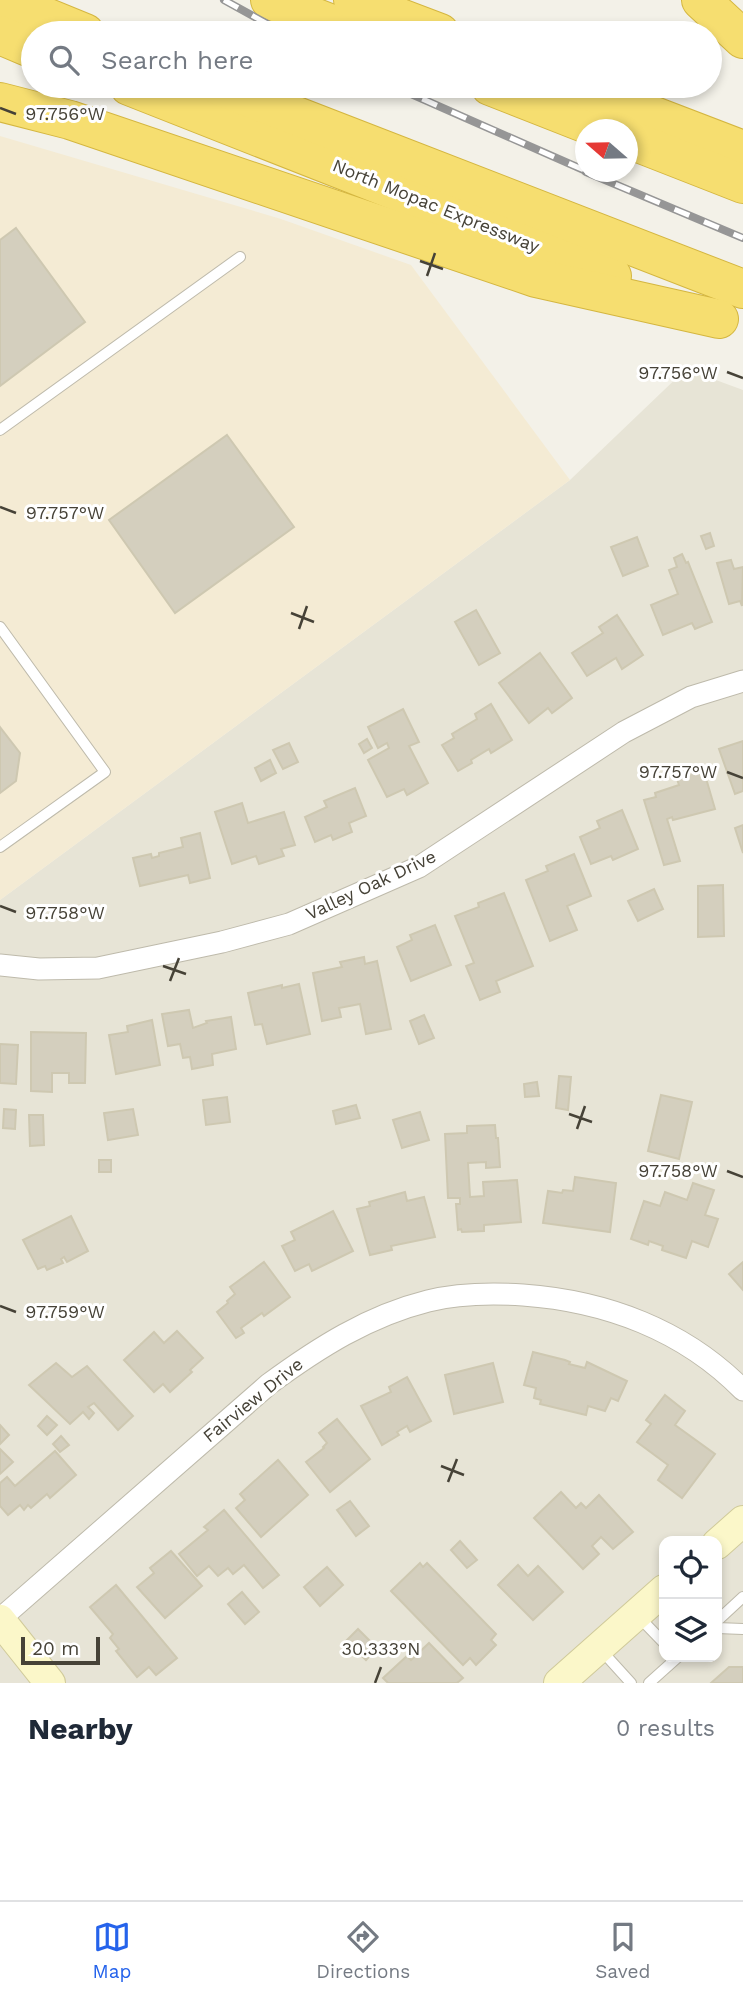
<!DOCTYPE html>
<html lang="en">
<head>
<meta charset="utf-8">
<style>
  :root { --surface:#fff; --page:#f2f2f3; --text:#1f2937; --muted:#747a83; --line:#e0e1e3; --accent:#2563eb }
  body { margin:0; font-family:"Work Sans",sans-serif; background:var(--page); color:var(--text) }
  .controls { position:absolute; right:21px; bottom:21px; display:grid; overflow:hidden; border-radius:14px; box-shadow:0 4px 10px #0003 }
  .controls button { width:63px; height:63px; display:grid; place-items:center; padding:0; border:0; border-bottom:2px solid var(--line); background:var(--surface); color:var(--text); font:35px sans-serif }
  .compass { position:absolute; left:575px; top:119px; width:63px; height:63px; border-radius:50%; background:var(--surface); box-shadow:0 4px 10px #0003; rotate:290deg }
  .scale { position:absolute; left:21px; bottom:18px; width:79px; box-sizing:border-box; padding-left:7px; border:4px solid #464237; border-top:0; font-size:19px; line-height:24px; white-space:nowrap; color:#464237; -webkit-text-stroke:5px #fff; paint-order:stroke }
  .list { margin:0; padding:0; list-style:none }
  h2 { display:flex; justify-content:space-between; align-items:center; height:91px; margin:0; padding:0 28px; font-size:30px }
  h2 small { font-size:23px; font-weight:400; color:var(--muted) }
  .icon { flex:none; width:38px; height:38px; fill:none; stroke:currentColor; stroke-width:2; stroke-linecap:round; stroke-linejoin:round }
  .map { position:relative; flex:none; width:743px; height:1683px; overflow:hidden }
  .search { position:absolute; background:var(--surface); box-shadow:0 4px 10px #0003; left:21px; right:21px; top:21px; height:77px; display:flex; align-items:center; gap:18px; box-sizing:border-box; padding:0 24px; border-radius:38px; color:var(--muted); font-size:26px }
  .sheet { height:217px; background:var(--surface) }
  nav { display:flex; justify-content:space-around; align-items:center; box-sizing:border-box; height:98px; border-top:2px solid var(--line); background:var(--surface); font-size:19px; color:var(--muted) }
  nav a { display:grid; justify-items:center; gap:4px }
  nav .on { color:var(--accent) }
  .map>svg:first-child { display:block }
  .residential { fill:#e7e4d6; fill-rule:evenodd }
  .commercial { fill:#f4ebd4 }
  .building { fill:#d4cfbe; stroke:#cec8b1; stroke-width:2 }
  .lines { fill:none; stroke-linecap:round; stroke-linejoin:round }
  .lane-casing { stroke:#bebaab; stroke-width:12 }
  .street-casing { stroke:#bebaab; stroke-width:23 }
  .secondary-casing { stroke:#d0ca9a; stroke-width:32 }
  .highway-casing { stroke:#d4b640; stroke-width:40 }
  .lane { stroke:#fff; stroke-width:10 }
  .street { stroke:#fff; stroke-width:21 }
  .secondary { stroke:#fbf7c9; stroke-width:30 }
  .highway { stroke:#f6de70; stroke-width:38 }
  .rail-casing { stroke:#969696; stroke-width:8 }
  .rail { stroke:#fff; stroke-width:5; stroke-dasharray:16; stroke-linecap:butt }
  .ticks { fill:none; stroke:#464237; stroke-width:2.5 }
  .labels { text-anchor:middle; stroke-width:6; stroke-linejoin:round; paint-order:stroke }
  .street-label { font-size:18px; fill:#464237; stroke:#fff }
  .ticks-label { font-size:18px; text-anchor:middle; fill:#464237; stroke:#fff; stroke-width:6; stroke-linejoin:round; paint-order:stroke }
</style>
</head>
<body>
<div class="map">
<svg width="743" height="1683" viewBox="0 0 743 1683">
  <rect width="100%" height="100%" fill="#f3f1e8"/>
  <path class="residential" d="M686 369 743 390V1683H0V900L570 480ZM664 1541H717V1657H664Z"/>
  <polygon class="commercial" points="0,136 281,219 411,265 570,480 0,900"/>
  <g class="building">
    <polygon points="16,228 85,322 0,386 0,240"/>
    <polygon points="227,435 294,527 175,613 109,520"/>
    <polygon points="710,533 714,546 706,549 701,536"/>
    <polygon points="637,537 648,566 623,576 611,547"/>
    <polygon points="682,554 686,563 688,562 712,622 695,629 692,623 663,635 651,605 678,594 669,570 677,567 674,558"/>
    <polygon points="731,560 734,569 743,567 742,606 740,601 729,604 717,563"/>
    <polygon points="476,610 500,653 479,665 455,622"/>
    <polygon points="617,615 643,655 622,669 616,658 587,676 572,653 603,633 599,627"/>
    <polygon points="540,653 572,698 552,713 548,708 529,723 499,683"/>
    <polygon points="491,704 512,740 491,753 489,749 471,760 472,763 458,771 442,745 454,738 452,734 477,719 475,714"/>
    <polygon points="403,709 419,742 409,746 428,783 407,795 404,789 387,797 368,760 389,748 387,743 378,748 368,727"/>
    <polygon points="0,727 20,753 16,781 0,793"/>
    <polygon points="367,739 372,748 364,753 359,744"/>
    <polygon points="743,741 743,791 735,794 719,749"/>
    <polygon points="289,743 298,762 283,769 273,750"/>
    <polygon points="270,760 276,773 261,781 255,768"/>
    <polygon points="703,768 715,809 673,820 672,817 667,819 680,861 664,865 644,800 656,797 655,793 679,785 676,776"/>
    <polygon points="355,788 366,816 349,823 352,832 333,840 331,835 315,842 305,817 327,807 324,801"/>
    <polygon points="242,803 248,823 284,812 295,845 281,849 284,856 259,864 256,856 232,864 215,812"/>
    <polygon points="622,810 638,849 613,860 611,856 591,864 580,837 600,828 597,821"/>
    <polygon points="743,825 743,853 735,828"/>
    <polygon points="200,833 210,878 190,883 188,875 140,886 133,858 151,854 152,858 159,856 159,853 183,847 181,838"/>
    <polygon points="574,854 591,896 567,906 577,930 550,941 526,880 548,871 546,866"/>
    <polygon points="723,885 724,936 698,937 698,886"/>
    <polygon points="654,889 663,909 638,921 628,901"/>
    <polygon points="504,893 533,966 496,981 500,992 480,1000 466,966 474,963 455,916 479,907 478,903"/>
    <polygon points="435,925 451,965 411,981 397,947 412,940 410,935"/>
    <polygon points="364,957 365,964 377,961 391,1029 366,1034 360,1004 339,1008 341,1017 322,1021 313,973 342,967 340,962"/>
    <polygon points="299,984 310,1034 267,1044 262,1024 255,1025 248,993 282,985 282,988"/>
    <polygon points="189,1010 193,1028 207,1023 206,1021 231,1017 236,1049 212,1054 213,1065 192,1069 190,1057 183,1058 180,1044 168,1046 162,1014"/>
    <polygon points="424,1015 434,1038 419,1044 410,1021"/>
    <polygon points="152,1020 160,1065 116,1074 109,1035 128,1032 127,1026"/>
    <polygon points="31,1032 86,1033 85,1083 69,1083 69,1073 52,1073 52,1092 31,1091"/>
    <polygon points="0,1044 18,1045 16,1084 0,1083"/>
    <polygon points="559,1076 571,1077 568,1110 556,1108"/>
    <polygon points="537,1082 539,1096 525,1097 524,1084"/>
    <polygon points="661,1095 692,1102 679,1159 648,1151"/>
    <polygon points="227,1097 230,1122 206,1125 203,1100"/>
    <polygon points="356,1105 360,1118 336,1124 333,1111"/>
    <polygon points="4,1109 16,1110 15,1129 3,1128"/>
    <polygon points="133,1109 138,1135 108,1140 104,1113"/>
    <polygon points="420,1112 429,1140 402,1148 393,1120"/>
    <polygon points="29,1115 43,1115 44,1145 30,1146"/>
    <polygon points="495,1125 496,1138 498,1138 500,1167 486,1168 486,1162 468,1163 470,1197 484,1196 483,1182 517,1180 521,1222 484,1225 484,1231 462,1232 461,1229 458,1230 456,1204 460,1204 460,1198 448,1198 445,1134 467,1133 467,1126"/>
    <rect x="99" y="1160" width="12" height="12"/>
    <polygon points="575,1177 616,1183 610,1232 543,1223 548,1191 562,1193 563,1190 573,1191"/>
    <polygon points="693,1183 714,1190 705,1215 718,1219 708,1247 692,1241 686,1258 662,1250 663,1246 649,1241 648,1245 631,1239 644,1201 660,1206 665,1192 687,1200"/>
    <polygon points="405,1192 407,1201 424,1197 435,1237 391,1246 392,1250 370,1255 357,1209 370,1206 369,1202"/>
    <polygon points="333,1211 353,1251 312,1271 309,1264 295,1271 282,1246 295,1240 291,1232"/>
    <polygon points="71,1216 88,1251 67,1262 64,1257 61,1259 63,1263 47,1270 45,1266 38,1269 23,1240"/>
    <polygon points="264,1262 290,1297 264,1316 262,1313 241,1328 244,1333 236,1338 217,1312 228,1303 227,1301 235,1294 230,1287"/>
    <polygon points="743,1262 743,1290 729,1274"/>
    <polygon points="177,1331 203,1358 190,1370 192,1372 170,1392 163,1384 154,1392 124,1360 154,1332 164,1343"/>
    <polygon points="533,1352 565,1360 570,1362 569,1364 585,1368 587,1362 627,1381 618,1401 611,1398 605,1411 588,1406 586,1415 540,1404 541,1400 534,1398 536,1388 524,1385"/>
    <polygon points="56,1363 72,1377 87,1366 133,1416 118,1430 94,1403 88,1407 94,1413 89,1419 83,1412 70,1424 29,1385"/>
    <polygon points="493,1363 503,1402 454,1414 445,1375"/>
    <polygon points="407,1377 431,1421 410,1432 407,1426 397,1432 399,1435 382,1445 361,1406 391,1392 389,1387"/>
    <polygon points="665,1395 685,1411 675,1425 715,1454 682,1498 658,1480 668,1465 637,1442 651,1424 646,1420"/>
    <polygon points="47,1416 57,1425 47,1435 38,1426"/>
    <polygon points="337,1419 370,1459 330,1492 306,1462 324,1448 323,1447 327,1443 319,1433"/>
    <polygon points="0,1425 9,1435 0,1444"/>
    <polygon points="61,1436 69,1445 60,1452 53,1444"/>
    <polygon points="0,1449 13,1462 0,1474"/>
    <polygon points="55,1451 76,1475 50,1498 47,1494 31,1508 28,1505 24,1510 20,1505 8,1515 0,1506 0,1483 7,1477 15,1486"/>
    <polygon points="278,1460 308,1495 261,1537 236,1508 245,1500 240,1494"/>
    <polygon points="561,1492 576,1508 581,1503 586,1508 599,1495 633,1532 613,1549 601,1537 592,1546 599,1554 583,1569 534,1518"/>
    <polygon points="350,1501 369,1526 356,1536 337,1510"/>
    <polygon points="224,1510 279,1575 263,1588 244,1565 233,1574 228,1568 218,1576 209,1566 197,1576 179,1554 208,1530 204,1527"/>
    <polygon points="460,1541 477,1560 467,1568 451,1550"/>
    <polygon points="171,1551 202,1586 165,1618 137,1587 154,1573 150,1568"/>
    <polygon points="420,1563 423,1567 427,1563 496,1634 491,1640 496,1645 476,1665 470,1658 463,1665 391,1591"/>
    <polygon points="518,1565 528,1576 538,1566 563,1592 533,1620 498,1585"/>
    <polygon points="327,1567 343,1585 320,1606 304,1587"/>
    <polygon points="116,1585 177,1658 156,1675 149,1667 137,1677 116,1651 119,1649 110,1638 113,1634 90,1607"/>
    <polygon points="242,1592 259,1612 245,1624 228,1604"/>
    <polygon points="358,1629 377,1648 366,1660 346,1641"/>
    <polygon points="429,1643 463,1678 457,1683 388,1683 383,1678 407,1656 411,1660"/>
    <polygon points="729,1667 743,1667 743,1683 711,1683"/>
  </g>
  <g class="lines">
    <defs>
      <g id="lane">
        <polyline points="0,430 240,257"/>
        <polyline points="0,627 105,772 0,847"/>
        <polyline points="637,1615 664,1643"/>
        <polyline points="717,1621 743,1597"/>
        <polyline points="717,1628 743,1629"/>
        <polyline points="601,1650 631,1683"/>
        <polyline points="649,1683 678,1657"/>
      </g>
      <g id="street">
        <polyline points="0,965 39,969 98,968 222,942 289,924 419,867 624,732 691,697 743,681"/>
        <path d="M0 1619 269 1384C318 1348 368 1316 428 1301 460 1293 491 1293 523 1295 606 1301 684 1330 743 1390"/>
      </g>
      <g id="secondary">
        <polyline points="717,1544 743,1521"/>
        <polyline points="0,1620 50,1683"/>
        <polyline points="559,1683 664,1590"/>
      </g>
      <g id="highway">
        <polyline points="4,0 85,33"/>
        <polyline points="270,0 355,33"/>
        <polyline points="353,0 440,33"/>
        <polyline points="701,0 743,39"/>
        <polyline points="0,35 33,49"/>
        <polyline points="129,86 612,276"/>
        <polyline points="219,86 743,289"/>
        <polyline points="490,86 602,130"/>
        <polyline points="576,86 743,150"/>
        <polyline points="0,102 70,120 536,278 719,319"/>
        <polyline points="628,139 743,184"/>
      </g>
    </defs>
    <use href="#lane" class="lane-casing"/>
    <use href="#street" class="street-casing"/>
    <use href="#secondary" class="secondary-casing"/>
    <use href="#highway" class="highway-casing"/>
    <use href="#lane" class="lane"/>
    <use href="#street" class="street"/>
    <use href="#secondary" class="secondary"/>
    <use href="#highway" class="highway"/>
    <defs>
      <g id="rail">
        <polyline points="224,0 284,33"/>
        <polyline points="393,86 586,171"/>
        <polyline points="586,172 743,238"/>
      </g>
    </defs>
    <use href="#rail" class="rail-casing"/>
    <use href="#rail" class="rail"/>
  </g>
  <path class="ticks" d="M0 108 16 114M420 261 443 269M427 276 435 253M727 372 743 378M0 507 16 513M291 613 314 622M299 629 307 606M727 772 743 778M0 906 16 912M163 966 186 974M170 981 179 958M569 1114 592 1122M577 1129 585 1106M727 1171 743 1177M0 1306 16 1312M441 1466 464 1475M448 1482 457 1459M375 1683 381 1667"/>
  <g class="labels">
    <g class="street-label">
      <text transform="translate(436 206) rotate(22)" y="6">North Mopac Expressway</text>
      <text transform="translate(371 885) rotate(-25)" y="6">Valley Oak Drive</text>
      <text transform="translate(253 1400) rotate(-39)" y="6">Fairview Drive</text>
    </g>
  </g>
  <g class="ticks-label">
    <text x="65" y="120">97.756°W</text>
    <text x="678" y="379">97.756°W</text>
    <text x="65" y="519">97.757°W</text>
    <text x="678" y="778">97.757°W</text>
    <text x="65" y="919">97.758°W</text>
    <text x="678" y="1177">97.758°W</text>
    <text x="65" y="1318">97.759°W</text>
    <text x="381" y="1655">30.333°N</text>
  </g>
</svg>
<div class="controls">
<button><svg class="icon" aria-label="locate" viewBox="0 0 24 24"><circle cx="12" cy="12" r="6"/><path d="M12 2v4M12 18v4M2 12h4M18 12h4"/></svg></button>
<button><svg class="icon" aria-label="layers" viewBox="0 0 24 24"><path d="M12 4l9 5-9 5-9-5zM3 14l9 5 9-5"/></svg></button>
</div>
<svg class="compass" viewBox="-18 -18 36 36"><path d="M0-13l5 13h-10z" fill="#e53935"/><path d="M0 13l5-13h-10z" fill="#747a83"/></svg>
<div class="scale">20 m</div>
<div class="search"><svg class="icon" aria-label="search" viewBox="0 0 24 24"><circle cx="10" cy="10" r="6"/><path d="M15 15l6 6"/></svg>Search here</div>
</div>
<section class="sheet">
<h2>Nearby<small>0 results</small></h2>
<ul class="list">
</ul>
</section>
<nav>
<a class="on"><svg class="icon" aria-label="map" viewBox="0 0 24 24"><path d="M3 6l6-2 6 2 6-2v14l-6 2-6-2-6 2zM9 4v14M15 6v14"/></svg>Map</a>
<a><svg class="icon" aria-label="directions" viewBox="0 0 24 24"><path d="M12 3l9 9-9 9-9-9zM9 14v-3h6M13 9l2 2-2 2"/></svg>Directions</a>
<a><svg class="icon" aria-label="saved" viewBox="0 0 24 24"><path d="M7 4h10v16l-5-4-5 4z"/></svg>Saved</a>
</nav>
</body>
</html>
